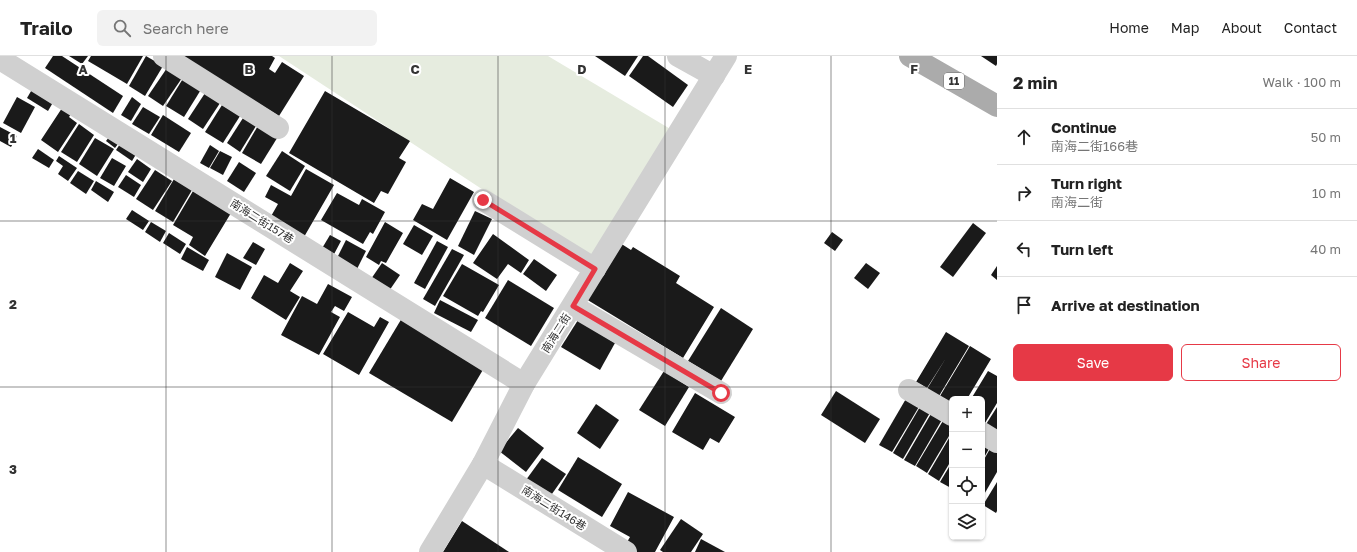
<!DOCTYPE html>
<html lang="en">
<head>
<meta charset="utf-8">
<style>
  :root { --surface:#fff; --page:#f2f2f2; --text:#222; --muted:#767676; --line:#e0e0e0; --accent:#e63946 }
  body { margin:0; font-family:"Golos Text","Noto Sans TC",sans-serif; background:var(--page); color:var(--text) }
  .controls { position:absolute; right:12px; bottom:12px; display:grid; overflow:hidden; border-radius:6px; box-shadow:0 1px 3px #0004 }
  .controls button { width:36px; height:36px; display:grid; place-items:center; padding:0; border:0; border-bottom:1px solid var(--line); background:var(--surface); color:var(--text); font:20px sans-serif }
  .stop { position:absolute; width:12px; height:12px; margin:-9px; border:3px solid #e63946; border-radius:50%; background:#fff }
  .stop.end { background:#e63946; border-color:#fff; box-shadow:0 1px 4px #0008 }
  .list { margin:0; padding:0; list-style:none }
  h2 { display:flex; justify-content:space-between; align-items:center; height:52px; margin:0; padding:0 16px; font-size:17px }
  h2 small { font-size:13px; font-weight:400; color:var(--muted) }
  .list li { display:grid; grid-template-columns:26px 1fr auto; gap:12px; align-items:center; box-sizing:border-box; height:56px; padding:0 16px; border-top:1px solid var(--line) }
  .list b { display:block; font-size:15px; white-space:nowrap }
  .list p { margin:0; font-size:13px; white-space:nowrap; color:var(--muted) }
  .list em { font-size:13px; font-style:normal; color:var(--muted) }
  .actions { display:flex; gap:8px; padding:12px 16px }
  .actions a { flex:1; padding:9px 0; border:1px solid var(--accent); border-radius:6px; text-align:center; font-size:14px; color:var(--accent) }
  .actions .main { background:var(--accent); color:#fff }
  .icon { flex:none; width:22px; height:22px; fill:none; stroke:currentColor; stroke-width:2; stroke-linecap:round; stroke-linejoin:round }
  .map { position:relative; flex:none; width:997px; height:496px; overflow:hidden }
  header { display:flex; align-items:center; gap:24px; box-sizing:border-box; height:56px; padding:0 20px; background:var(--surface); border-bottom:1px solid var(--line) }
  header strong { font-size:19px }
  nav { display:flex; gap:22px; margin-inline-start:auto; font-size:14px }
  .search { width:280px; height:36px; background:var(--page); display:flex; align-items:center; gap:10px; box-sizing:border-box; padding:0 14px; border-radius:6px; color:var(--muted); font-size:15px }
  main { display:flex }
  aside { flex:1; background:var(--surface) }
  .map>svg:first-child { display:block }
  .green { fill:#e6ecdf }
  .building { fill:#1a1a1a }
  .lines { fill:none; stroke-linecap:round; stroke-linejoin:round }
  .minor { stroke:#d0d0d0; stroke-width:22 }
  .major { stroke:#ababab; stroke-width:22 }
  .route { stroke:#e63946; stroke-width:5 }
  .grid { fill:none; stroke:#333; stroke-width:1; stroke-opacity:0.55 }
  .labels { text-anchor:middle; stroke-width:4; stroke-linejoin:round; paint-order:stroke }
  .shield { fill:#fff; stroke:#707070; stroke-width:1 }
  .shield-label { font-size:10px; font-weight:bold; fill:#333 }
  .street-label { font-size:11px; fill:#333; stroke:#fff }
  .grid-label { font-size:13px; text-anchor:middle; font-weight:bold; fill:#333; stroke:#fff; stroke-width:4; stroke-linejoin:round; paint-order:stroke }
</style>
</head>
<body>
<header>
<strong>Trailo</strong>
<div class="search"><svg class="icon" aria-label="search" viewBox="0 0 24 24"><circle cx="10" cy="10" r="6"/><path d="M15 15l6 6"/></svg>Search here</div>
<nav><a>Home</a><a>Map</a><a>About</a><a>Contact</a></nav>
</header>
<main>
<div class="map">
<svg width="997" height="496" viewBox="0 0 997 496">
  <rect width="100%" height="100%" fill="#fff"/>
  <polygon class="green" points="279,0 548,0 672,74 596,208"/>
  <g class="building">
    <polygon points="53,0 62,0 123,40 113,57 45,12"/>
    <polygon points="69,0 88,0 82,8"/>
    <polygon points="91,0 143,0 127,28 88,5"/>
    <polygon points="146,0 163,10 145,40 129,30"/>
    <polygon points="181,0 272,0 275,2 269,13 275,17 282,6 304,20 279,60"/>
    <polygon points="595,0 638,0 625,20"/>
    <polygon points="643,0 648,0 688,29 673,51 629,20"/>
    <polygon points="981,0 997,0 997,8 996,10"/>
    <polygon points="167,12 182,22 163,50 148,40"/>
    <polygon points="184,21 202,32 184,61 166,50"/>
    <polygon points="34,30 55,43 48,55 27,42"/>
    <polygon points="207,34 222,44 203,73 188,63"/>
    <polygon points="325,35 410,85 399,102 406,106 388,138 381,135 374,147 289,97"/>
    <polygon points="17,41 35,51 21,77 3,67"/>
    <polygon points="132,41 141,48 131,65 121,59"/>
    <polygon points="64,49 73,55 69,61 77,67 58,96 41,84"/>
    <polygon points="222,49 240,60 223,87 205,76"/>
    <polygon points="143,51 160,61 149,78 132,68"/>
    <polygon points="163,59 191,77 179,96 151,79"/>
    <polygon points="243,62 256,70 240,96 227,87"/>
    <polygon points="79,68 94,79 77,106 61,96"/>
    <polygon points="259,68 279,79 261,108 242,97"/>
    <polygon points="0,71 17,80 11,91 0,85"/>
    <polygon points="112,77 121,84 115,92 106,85"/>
    <polygon points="95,82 114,93 97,120 79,108"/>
    <polygon points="122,85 138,95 132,105 116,94"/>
    <polygon points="210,89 219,95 209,112 200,107"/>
    <polygon points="38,93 54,104 49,112 32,102"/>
    <polygon points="220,95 232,101 223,119 210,112"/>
    <polygon points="282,95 305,110 290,135 266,120"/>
    <polygon points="59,100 77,112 68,125 58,118 63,110 56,105"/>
    <polygon points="112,102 126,110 114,130 100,122"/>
    <polygon points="137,103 151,113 143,126 128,116"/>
    <polygon points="239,106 256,117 244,136 227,125"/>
    <polygon points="306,113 334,129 304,181 270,162 278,148 265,141 271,129 291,140"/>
    <polygon points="155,114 172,125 153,154 136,143"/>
    <polygon points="78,115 94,125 86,138 70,127"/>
    <polygon points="126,119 141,129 134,141 118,131"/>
    <polygon points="450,122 474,136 447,184 413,164 422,148 433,153"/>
    <polygon points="174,123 192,134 173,166 155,155"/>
    <polygon points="96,125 114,136 108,146 91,134"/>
    <polygon points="193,135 231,157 205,200 189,189 193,181 173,169"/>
    <polygon points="337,137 359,149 362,143 385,156 373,178 370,176 363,188 321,164"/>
    <polygon points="132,154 149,165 143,174 126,163"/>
    <polygon points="475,155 492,163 474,199 458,190"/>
    <polygon points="151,166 166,175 160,186 145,176"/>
    <polygon points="385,166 403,177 386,207 381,205 379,209 366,201"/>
    <polygon points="973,167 986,177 953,221 940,211"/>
    <polygon points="414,169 433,180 422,199 403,188"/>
    <polygon points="832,176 843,184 835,195 824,187"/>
    <polygon points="169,177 186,188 180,198 163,187"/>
    <polygon points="493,178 529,204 521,217 508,208 497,223 473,207"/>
    <polygon points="330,179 341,185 333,200 321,194"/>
    <polygon points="346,184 366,195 357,213 337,202"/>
    <polygon points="437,185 448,191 425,233 414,227"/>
    <polygon points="253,186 265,193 256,209 243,202"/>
    <polygon points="620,187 631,194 633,191 680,220 676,227 714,251 683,302 586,243"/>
    <polygon points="187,191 209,204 203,215 181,203"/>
    <polygon points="452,193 464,199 435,250 423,243"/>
    <polygon points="227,197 252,211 240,234 215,221"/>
    <polygon points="534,203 557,219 546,235 523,218"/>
    <polygon points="290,207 303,215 290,235 300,241 286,264 251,242 264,219 278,227"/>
    <polygon points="382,207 400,219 389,235 371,223"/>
    <polygon points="866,207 880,217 868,233 854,222"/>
    <polygon points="462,208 499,229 483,256 481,255 478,260 443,240"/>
    <polygon points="997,210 997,224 991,219"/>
    <polygon points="508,224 554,252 531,290 485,262"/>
    <polygon points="328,228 352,241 344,255 335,250 331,256 340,261 319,299 281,279 302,240 317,248"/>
    <polygon points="440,244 478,264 471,276 434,257"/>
    <polygon points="721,252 753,273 721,325 688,305"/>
    <polygon points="348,256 374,271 380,261 389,266 359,319 323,298"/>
    <polygon points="402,262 484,312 452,366 369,317"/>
    <polygon points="578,264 615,287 600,314 561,291"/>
    <polygon points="946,276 969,290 939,340 927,333 946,302 927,332 916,326"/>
    <polygon points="970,290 991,303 967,343 952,343 952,348 940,340"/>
    <polygon points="664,315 689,331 665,370 639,354"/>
    <polygon points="988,315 997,320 997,347 982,372 982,343 971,343"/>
    <polygon points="836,335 880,363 865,387 821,359"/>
    <polygon points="695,337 735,361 719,387 710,382 703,394 672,376"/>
    <polygon points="907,341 920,349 892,396 879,389"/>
    <polygon points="596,348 619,364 600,393 577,377"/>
    <polygon points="921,349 931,355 903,403 893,397"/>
    <polygon points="997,351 997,382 983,373"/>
    <polygon points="932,356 943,362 915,410 904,404"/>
    <polygon points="944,363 952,368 952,375 927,417 916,410"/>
    <polygon points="518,372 544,392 526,416 499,395"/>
    <polygon points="952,377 952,403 939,425 928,418"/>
    <polygon points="982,386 990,391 982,405"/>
    <polygon points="991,391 997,395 997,416 982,442 982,407"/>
    <polygon points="578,401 622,428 602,461 558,434"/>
    <polygon points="542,402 566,418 547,445 523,428"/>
    <polygon points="952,406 952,430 951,432 940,426"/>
    <polygon points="997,426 997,455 996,457 983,449"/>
    <polygon points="628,436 674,461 655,496 630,496 623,493 630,481 610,470"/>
    <polygon points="681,463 703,478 691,496 663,496 660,494"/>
    <polygon points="462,465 509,496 443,496"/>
    <polygon points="701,483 725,496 695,496"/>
  </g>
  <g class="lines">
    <g class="minor">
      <polyline points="164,0 278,72"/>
      <polyline points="678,0 714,20"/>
      <polyline points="0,3 524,328"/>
      <polyline points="483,144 595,213"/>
      <polyline points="573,250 721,337"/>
      <polyline points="909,334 952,359"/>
      <polyline points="982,377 997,386"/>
      <polyline points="483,408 626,496"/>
      <polyline points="430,496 483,408 524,328 726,0"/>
    </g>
    <polyline class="major" points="910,0 997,50"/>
  </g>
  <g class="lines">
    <polyline class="route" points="483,144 595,213 573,250 721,337"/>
  </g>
  <path class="grid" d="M166 0V496M332 0V496M498 0V496M665 0V496M831 0V496M0 165H997M0 331H997"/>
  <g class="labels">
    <rect class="shield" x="944" y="17" width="20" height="16" rx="3"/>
    <g class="shield-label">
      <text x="954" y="29">11</text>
    </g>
    <g class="street-label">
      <text transform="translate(262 165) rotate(32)" y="4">南海二街157巷</text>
      <text transform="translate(556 277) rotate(-58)" y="4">南海二街</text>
      <text transform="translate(554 452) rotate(32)" y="4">南海二街146巷</text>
    </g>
  </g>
  <g class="grid-label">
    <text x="83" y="18">A</text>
    <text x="249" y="18">B</text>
    <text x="415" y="18">C</text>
    <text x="582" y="18">D</text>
    <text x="748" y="18">E</text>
    <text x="914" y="18">F</text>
    <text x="13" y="87">1</text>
    <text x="13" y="253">2</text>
    <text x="13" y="418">3</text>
  </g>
</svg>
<div class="controls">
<button>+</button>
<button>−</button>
<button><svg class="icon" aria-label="locate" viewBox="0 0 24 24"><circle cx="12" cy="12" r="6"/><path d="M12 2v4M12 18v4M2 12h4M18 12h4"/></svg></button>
<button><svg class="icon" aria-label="layers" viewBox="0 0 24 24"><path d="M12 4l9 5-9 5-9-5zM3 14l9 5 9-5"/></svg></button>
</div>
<div class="stop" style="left:721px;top:337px"></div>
<div class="stop end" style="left:483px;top:144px"></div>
</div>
<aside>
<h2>2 min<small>Walk · 100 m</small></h2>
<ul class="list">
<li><svg class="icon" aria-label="ahead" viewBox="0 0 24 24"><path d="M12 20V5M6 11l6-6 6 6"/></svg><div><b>Continue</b><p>南海二街166巷</p></div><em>50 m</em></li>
<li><svg class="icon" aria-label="right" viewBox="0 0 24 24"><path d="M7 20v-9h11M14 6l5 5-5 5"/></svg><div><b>Turn right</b><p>南海二街</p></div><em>10 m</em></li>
<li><svg class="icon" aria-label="left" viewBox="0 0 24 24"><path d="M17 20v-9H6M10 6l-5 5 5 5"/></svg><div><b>Turn left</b></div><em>40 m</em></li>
<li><svg class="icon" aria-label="arrive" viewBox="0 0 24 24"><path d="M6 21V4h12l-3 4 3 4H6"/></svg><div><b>Arrive at destination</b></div></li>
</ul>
<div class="actions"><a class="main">Save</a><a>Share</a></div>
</aside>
</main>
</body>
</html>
